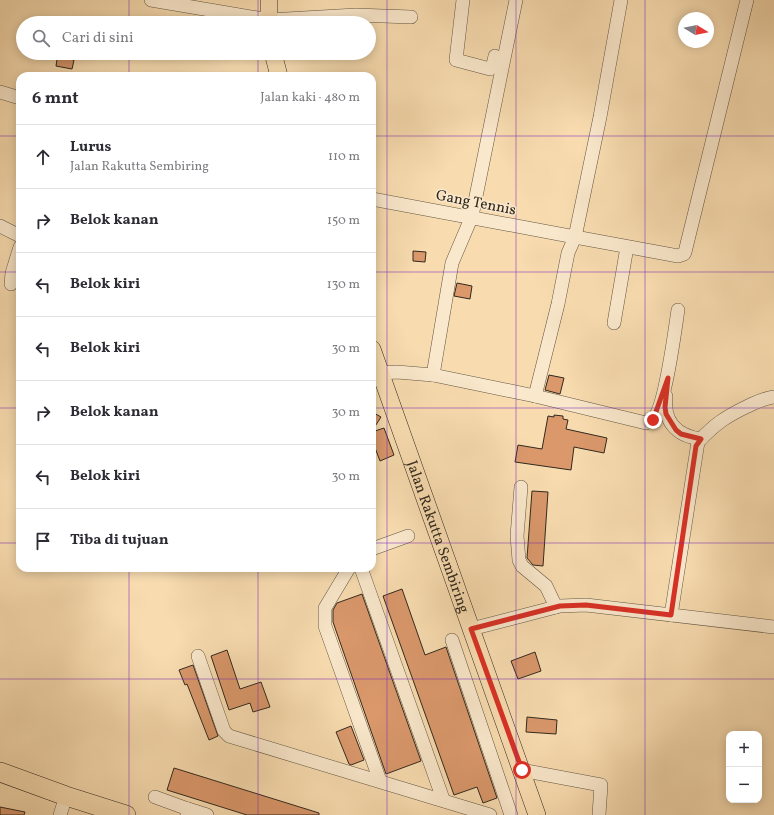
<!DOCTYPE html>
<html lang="id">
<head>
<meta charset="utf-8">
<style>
  :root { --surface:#fff; --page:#f7f7f7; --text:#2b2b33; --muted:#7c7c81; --line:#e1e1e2 }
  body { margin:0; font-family:Vollkorn,serif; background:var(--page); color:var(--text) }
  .controls { position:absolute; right:12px; bottom:12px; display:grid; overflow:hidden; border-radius:8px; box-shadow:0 2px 10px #0003 }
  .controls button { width:36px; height:36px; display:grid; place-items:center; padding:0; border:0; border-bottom:1px solid var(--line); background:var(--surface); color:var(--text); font:20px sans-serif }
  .compass { position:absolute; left:678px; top:12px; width:36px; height:36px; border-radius:50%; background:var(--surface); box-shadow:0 2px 10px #0003; rotate:100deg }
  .stop { position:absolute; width:12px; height:12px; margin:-9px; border:3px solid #d93025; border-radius:50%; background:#fff }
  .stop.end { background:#d93025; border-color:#fff; box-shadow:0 1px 4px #0008 }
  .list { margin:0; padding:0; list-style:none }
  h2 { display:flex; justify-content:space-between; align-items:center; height:52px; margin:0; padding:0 16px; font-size:17px }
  h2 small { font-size:13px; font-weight:400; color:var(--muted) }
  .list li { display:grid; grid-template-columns:26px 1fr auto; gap:12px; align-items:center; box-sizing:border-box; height:64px; padding:0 16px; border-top:1px solid var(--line) }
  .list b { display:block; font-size:15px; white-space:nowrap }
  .list p { margin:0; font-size:13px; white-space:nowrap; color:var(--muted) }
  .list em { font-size:13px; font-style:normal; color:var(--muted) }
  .icon { flex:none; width:22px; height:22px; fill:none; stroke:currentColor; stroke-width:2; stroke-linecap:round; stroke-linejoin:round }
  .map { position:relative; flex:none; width:774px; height:815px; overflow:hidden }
  .search { position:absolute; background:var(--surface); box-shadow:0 2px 10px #0003; left:16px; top:16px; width:360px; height:44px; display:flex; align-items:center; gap:10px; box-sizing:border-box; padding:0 14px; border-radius:22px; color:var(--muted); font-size:15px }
  .panel { position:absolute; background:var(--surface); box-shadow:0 2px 10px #0003; left:16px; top:72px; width:360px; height:500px; border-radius:12px }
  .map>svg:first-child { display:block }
  .building { fill:#da986b; stroke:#31291f }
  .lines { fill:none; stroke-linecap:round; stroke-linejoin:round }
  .minor-casing { stroke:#635643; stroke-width:14 }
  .major-casing { stroke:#31291f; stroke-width:18 }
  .highway-casing { stroke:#31291f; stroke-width:20 }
  .minor { stroke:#fae8cc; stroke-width:13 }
  .major { stroke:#f8dcb0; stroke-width:17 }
  .highway { stroke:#f8dcb0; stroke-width:19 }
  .route { stroke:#d93025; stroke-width:5 }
  .grid { fill:none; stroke:#7b2cbf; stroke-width:1; stroke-opacity:0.55 }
  .labels { text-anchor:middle; stroke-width:3; stroke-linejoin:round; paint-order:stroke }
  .street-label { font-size:15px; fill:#31291f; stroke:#fae8cc }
</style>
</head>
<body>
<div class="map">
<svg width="774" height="815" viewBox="0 0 774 815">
  <rect width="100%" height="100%" fill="#f8dcb0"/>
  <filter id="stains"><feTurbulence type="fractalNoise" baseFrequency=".005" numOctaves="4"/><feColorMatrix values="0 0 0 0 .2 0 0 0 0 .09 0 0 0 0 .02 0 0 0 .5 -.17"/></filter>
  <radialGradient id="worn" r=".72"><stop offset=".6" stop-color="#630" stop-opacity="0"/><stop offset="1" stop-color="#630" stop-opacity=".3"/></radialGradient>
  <g class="building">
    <polygon points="58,53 71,53 70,59 74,60 72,69 56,66"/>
    <polygon points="413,251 426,252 425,262 413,261"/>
    <polygon points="457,283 472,286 470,299 454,296"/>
    <polygon points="549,375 564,378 560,394 545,390"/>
    <polygon points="372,412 381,417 372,431"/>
    <polygon points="554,415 563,416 563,419 568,420 566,429 607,438 604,453 574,447 571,470 515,462 518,445 542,449 548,416 554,417"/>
    <polygon points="384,428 394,455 380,461 372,440 372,432"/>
    <polygon points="532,491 548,492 543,566 533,565 527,558"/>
    <polygon points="402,589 425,655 446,647 497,798 483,803 477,787 454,795 383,596"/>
    <polygon points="362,594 421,761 386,774 333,622 333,610 337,603"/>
    <polygon points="227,650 240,689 261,682 270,707 253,712 250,703 229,710 211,656"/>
    <polygon points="535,652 541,671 518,679 511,661"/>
    <polygon points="193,665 218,736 209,740 187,684 185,685 179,670"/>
    <polygon points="527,717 557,720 556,734 526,732"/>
    <polygon points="351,726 364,760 351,765 349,764 336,732"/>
    <polygon points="174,768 319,813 319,815 247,815 167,790"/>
    <polygon points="0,807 25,812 24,815 0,815"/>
  </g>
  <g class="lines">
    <defs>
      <g id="minor">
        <polyline points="151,0 269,20 356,15 411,17"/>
        <polyline points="463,0 456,60 490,69 493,65 495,56"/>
        <polyline points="0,92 20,98"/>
        <polyline points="372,199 575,237 600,117 621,0"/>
        <polyline points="0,226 20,236"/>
        <polyline points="11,284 12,273 20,247"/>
        <polyline points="614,323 627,247"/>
        <path d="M381 373 397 372 433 375 535 396 646 423C648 422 650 422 652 420 665 410 675 329 678 310"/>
        <polyline points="433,375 452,263 472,216 516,0"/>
        <polyline points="535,396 558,304 568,253 575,237 678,256 684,254 685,252 747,0"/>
        <path d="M666 396C663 421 676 436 701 439"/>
        <polyline points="521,487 517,536 519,560 522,566 546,586 556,607"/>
        <polyline points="372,549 408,536"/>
        <polyline points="349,568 325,608 325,626 380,781"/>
        <polyline points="361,568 443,799"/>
        <path d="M671 615 698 442C715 424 725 417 748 406 757 402 764 398 774 397"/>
        <polyline points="471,629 560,606 586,605 774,627"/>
        <polyline points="452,640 511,815"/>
        <polyline points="198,656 224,731 229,736 490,815"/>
        <polyline points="521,770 601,785 599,815"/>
        <polyline points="155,797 188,809"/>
        <polyline points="60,815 66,796"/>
        <polyline points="187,815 188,809 207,815"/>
      </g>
      <g id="major">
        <polyline points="269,0 269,23"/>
        <polyline points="273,53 279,76"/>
        <path id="s1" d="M372 349 537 815"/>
      </g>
      <polyline id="highway" points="0,772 66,796 126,815"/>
    </defs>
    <use href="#minor" class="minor-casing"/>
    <use href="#major" class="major-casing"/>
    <use href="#highway" class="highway-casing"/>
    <use href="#minor" class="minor"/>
    <use href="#major" class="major"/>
    <use href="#highway" class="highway"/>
  </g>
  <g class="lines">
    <polyline class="route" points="522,770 471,629 560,606 586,605 671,615 696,446 701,439 681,434 676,430 666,414 665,407 668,378 653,420"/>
  </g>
  <path class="grid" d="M129 0V23M258 0V23M387 0V815M516 0V815M645 0V815M129 53V76M258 53V76M0 136H20M372 136H774M0 272H20M372 272H774M0 408H20M372 408H774M0 543H20M372 543H774M129 568V815M258 568V815M0 679H774"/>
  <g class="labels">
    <g class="street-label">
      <text transform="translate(476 202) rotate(11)" y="5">Gang Tennis</text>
      <text dy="5" stroke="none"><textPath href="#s1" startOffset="199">Jalan Rakutta Sembiring</textPath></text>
    </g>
  </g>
  <rect width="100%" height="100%" filter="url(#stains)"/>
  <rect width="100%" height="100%" fill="url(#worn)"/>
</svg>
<div class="controls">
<button>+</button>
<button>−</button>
</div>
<svg class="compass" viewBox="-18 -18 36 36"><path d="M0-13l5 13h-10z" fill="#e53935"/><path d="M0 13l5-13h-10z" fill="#7c7c81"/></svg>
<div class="stop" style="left:522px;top:770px"></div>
<div class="stop end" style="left:653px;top:420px"></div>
<div class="search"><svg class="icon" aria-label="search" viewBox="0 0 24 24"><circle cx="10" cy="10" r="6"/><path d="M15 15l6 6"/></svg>Cari di sini</div>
<section class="panel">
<h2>6 mnt<small>Jalan kaki · 480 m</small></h2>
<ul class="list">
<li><svg class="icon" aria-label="ahead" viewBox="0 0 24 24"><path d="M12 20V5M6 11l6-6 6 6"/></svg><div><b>Lurus</b><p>Jalan Rakutta Sembiring</p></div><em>110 m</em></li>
<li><svg class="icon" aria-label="right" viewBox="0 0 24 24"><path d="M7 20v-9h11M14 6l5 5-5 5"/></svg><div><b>Belok kanan</b></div><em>150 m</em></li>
<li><svg class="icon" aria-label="left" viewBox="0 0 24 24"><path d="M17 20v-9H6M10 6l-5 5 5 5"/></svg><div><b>Belok kiri</b></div><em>130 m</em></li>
<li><svg class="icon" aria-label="left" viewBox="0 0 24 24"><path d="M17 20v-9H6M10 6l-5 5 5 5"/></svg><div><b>Belok kiri</b></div><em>30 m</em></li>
<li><svg class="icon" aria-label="right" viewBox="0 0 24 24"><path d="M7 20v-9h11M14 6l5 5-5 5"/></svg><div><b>Belok kanan</b></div><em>30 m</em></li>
<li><svg class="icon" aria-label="left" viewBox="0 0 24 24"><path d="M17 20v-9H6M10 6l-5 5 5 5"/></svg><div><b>Belok kiri</b></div><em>30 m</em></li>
<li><svg class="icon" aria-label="arrive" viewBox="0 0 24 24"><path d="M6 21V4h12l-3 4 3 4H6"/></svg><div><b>Tiba di tujuan</b></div></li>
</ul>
</section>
</div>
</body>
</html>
